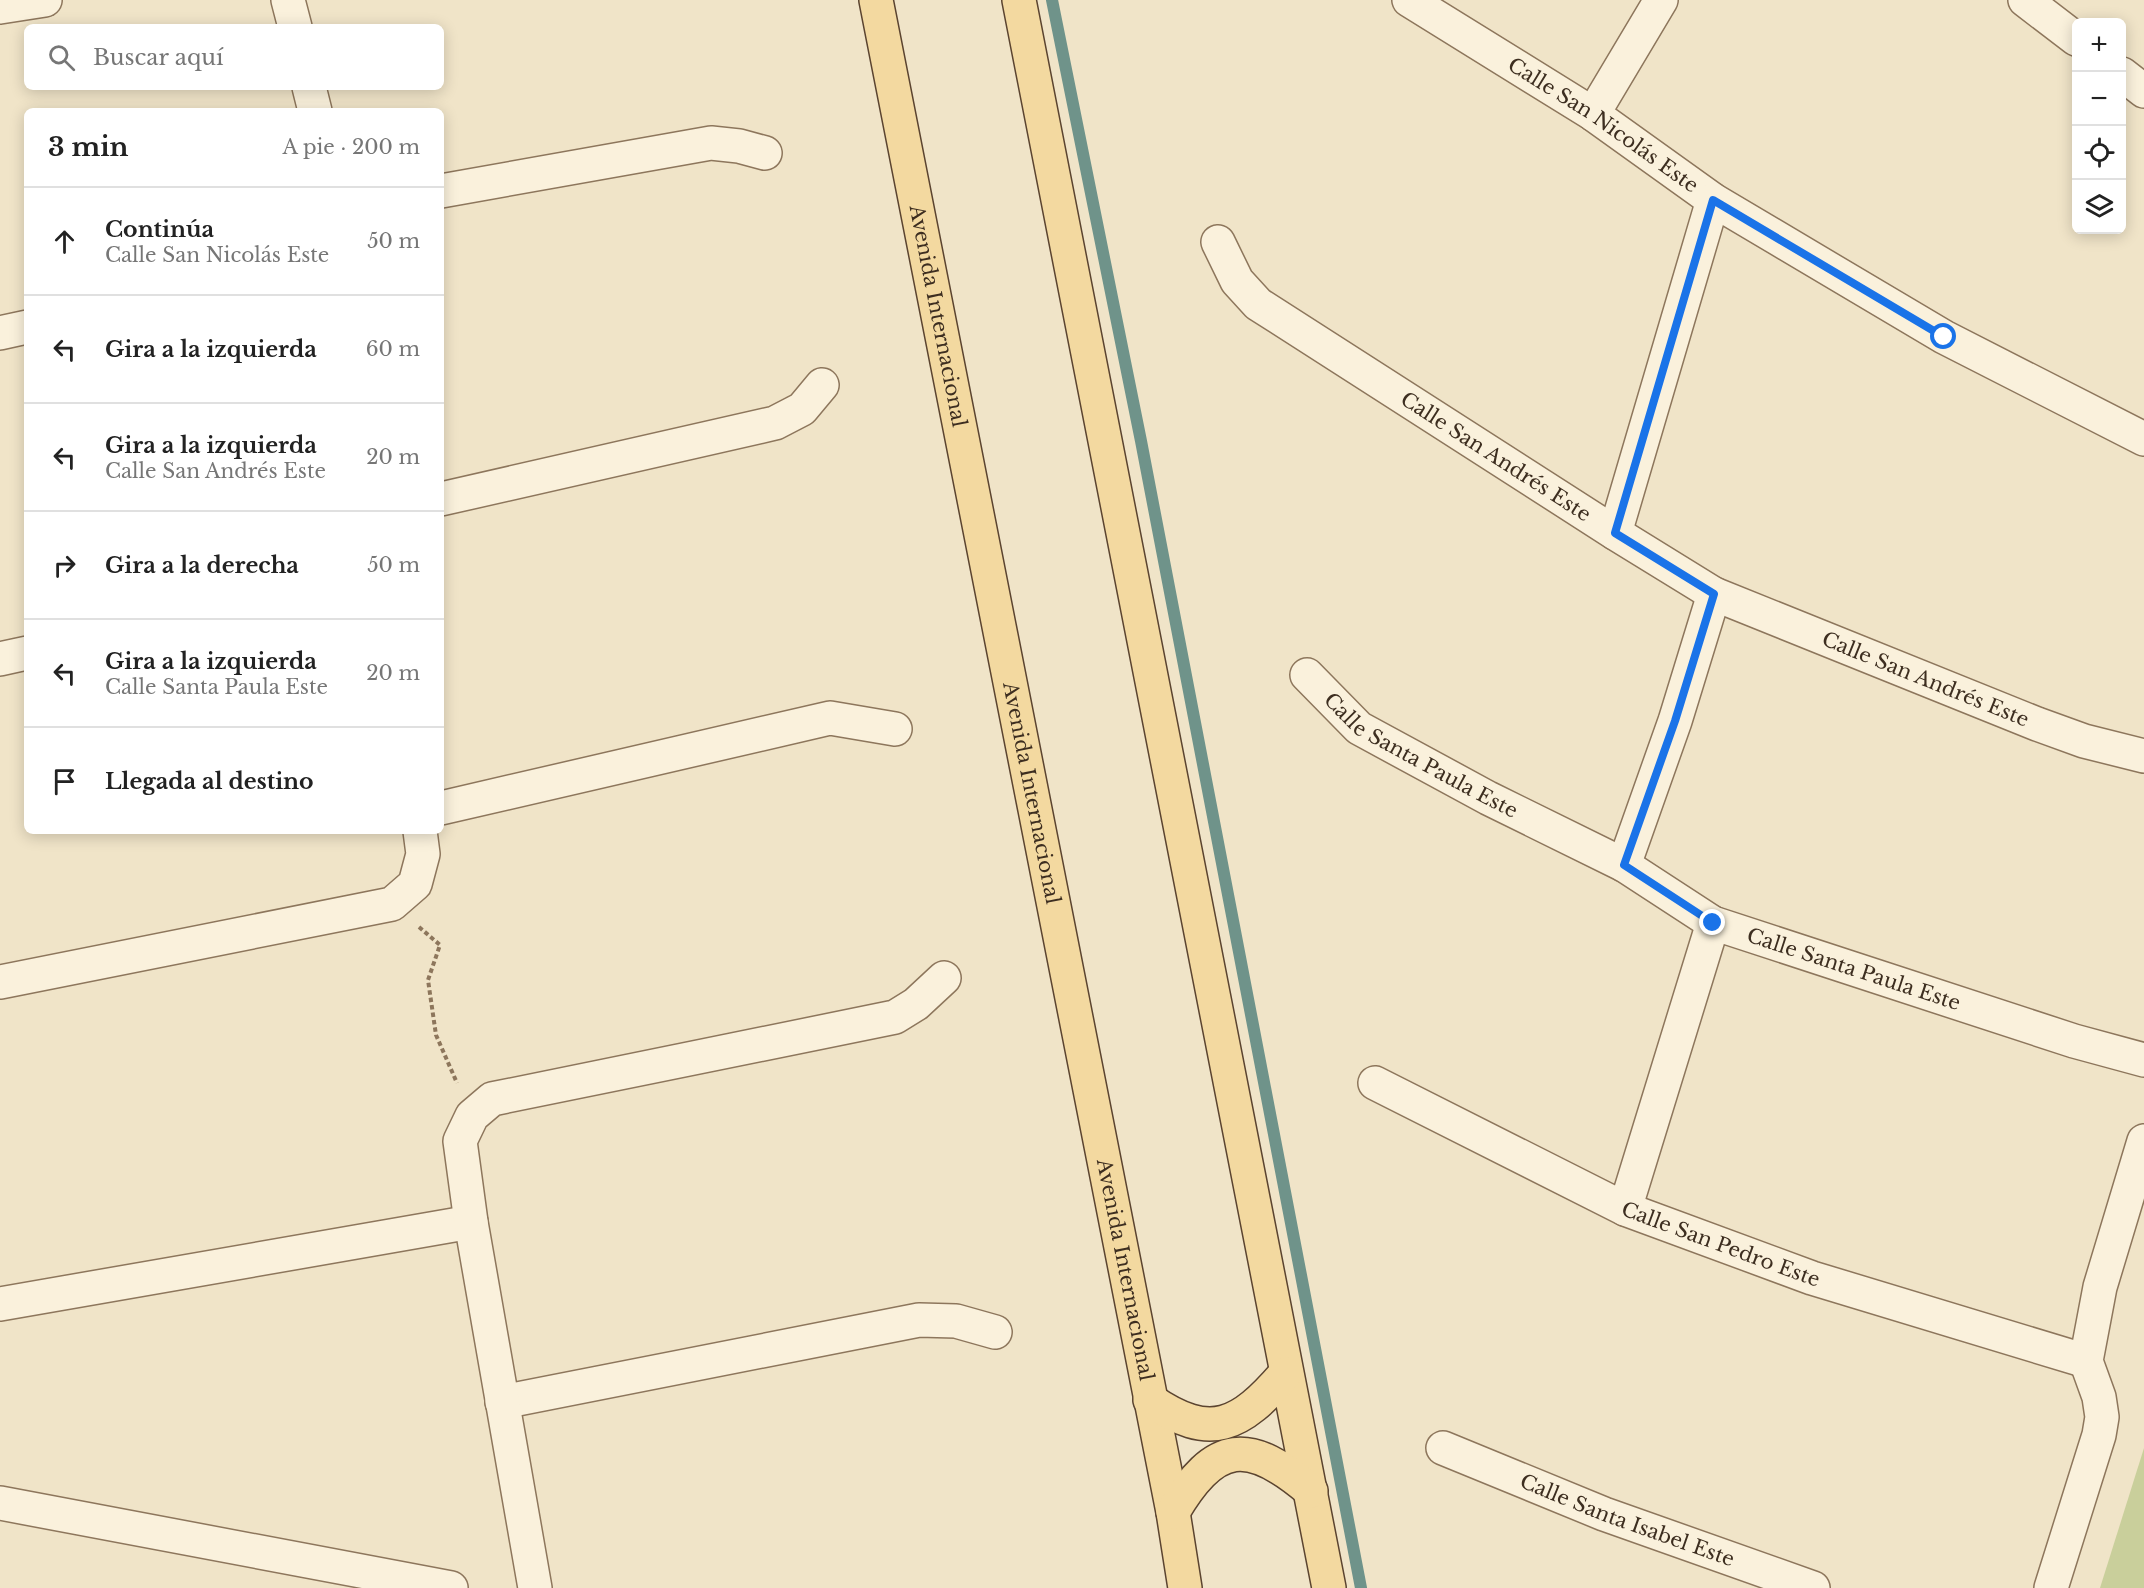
<!DOCTYPE html>
<html lang="es">
<head>
<meta charset="utf-8">
<style>
  :root { --surface:#fff; --page:#f2f2f2; --text:#222; --muted:#767676; --line:#e0e0e0 }
  body { margin:0; font-family:"Libre Baskerville",serif; background:var(--page); color:var(--text) }
  .controls { position:absolute; right:18px; top:18px; display:grid; overflow:hidden; border-radius:9px; box-shadow:0 3px 15px #0003 }
  .controls button { width:54px; height:54px; display:grid; place-items:center; padding:0; border:0; border-bottom:2px solid var(--line); background:var(--surface); color:var(--text); font:30px sans-serif }
  .stop { position:absolute; width:18px; height:18px; margin:-14px; border:4px solid #1a73e8; border-radius:50%; background:#fff }
  .stop.end { background:#1a73e8; border-color:#fff; box-shadow:0 2px 6px #0008 }
  .list { margin:0; padding:0; list-style:none }
  h2 { display:flex; justify-content:space-between; align-items:center; height:78px; margin:0; padding:0 24px; font-size:26px }
  h2 small { font-size:20px; font-weight:400; color:var(--muted) }
  .list li { display:grid; grid-template-columns:39px 1fr auto; gap:18px; align-items:center; box-sizing:border-box; height:108px; padding:0 24px; border-top:2px solid var(--line) }
  .list b { display:block; font-size:22px; white-space:nowrap }
  .list p { margin:0; font-size:20px; white-space:nowrap; color:var(--muted) }
  .list em { font-size:20px; font-style:normal; color:var(--muted) }
  .icon { flex:none; width:33px; height:33px; fill:none; stroke:currentColor; stroke-width:2; stroke-linecap:round; stroke-linejoin:round }
  .map { position:relative; flex:none; width:2144px; height:1588px; overflow:hidden }
  .search { position:absolute; background:var(--surface); box-shadow:0 3px 15px #0003; left:24px; top:24px; width:420px; height:66px; display:flex; align-items:center; gap:15px; box-sizing:border-box; padding:0 21px; border-radius:9px; color:var(--muted); font-size:22px }
  .panel { position:absolute; background:var(--surface); box-shadow:0 3px 15px #0003; left:24px; top:108px; width:420px; height:726px; border-radius:9px }
  .map>svg:first-child { display:block }
  .green { fill:#c9cf9b }
  .lines { fill:none; stroke-linecap:round; stroke-linejoin:round }
  .stream { stroke:#6f938a; stroke-width:12 }
  .minor-casing { stroke:#8d765c; stroke-width:36 }
  .major-casing { stroke:#5b4430; stroke-width:36 }
  .path { stroke:#8d765c; stroke-width:4; stroke-dasharray:4.5 3; stroke-linecap:butt }
  .minor { stroke:#faf1dc; stroke-width:33 }
  .major { stroke:#f3d9a0; stroke-width:33 }
  .route { stroke:#1a73e8; stroke-width:8 }
  .labels { text-anchor:middle; stroke-width:6; stroke-linejoin:round; paint-order:stroke }
  .street-label { font-size:20px; fill:#3d2e20; stroke:#f7eed8 }
</style>
</head>
<body>
<div class="map">
<svg width="2144" height="1588" viewBox="0 0 2144 1588">
  <rect width="100%" height="100%" fill="#f0e4c8"/>
  <polygon class="green" points="2144,1448 2144,1588 2100,1588"/>
  <g class="lines">
    <polyline class="stream" points="1052,0 1141,441 1361,1588"/>
    <defs>
      <g id="minor">
        <polyline points="288,0 295,27"/>
        <path id="s1" d="M1409 0 1593 114 1713 200 1944 337 2144 439"/>
        <polyline points="2025,0 2076,39"/>
        <polyline points="0,7 45,0"/>
        <polyline points="2122,74 2144,91"/>
        <polyline points="309,87 315,111"/>
        <polyline points="1593,114 1661,0"/>
        <polyline points="441,191 711,143 739,146 765,153"/>
        <path id="s2" d="M1218 242 1237 281 1258 304 1615 533 1714 594 2037 724 2084 741 2144 756"/>
        <polyline points="0,333 27,327"/>
        <polyline points="441,499 775,423 802,409 822,385"/>
        <polyline points="1615,533 1713,200"/>
        <polyline points="0,659 27,653"/>
        <path id="s3" d="M1307 675 1359 728 1488 798 1624 865 1713 923 2074 1041 2144 1060"/>
        <polyline points="441,808 830,718 895,729"/>
        <polyline points="1624,865 1675,721 1714,594"/>
        <polyline points="0,982 392,904 415,884 423,854 420,831"/>
        <path id="s4" d="M1375 1083 1625 1209 1812 1278 2086 1361"/>
        <polyline points="1625,1209 1713,923"/>
        <polyline points="0,1304 471,1222"/>
        <polyline points="502,1402 919,1320 956,1321 995,1332"/>
        <path id="s5" d="M1443 1448 1604 1514 1813 1588"/>
        <polyline points="0,1503 451,1588"/>
        <polyline points="535,1588 471,1222 460,1141 472,1116 492,1099 895,1017 916,1004 944,978"/>
        <polyline points="2051,1588 2099,1435 2102,1417 2099,1397 2086,1361 2100,1287 2144,1141"/>
      </g>
      <g id="major">
        <path id="s6" d="M876 0 1173 1512 1185 1588"/>
        <polyline points="1019,0 1329,1588"/>
        <path d="M1150 1400C1211 1442 1240 1426 1285 1374"/>
        <path d="M1173 1512C1215 1440 1249 1438 1311 1491"/>
      </g>
    </defs>
    <use href="#minor" class="minor-casing"/>
    <use href="#major" class="major-casing"/>
    <polyline class="path" points="419,927 440,945 428,980 436,1035 457,1083"/>
    <use href="#minor" class="minor"/>
    <use href="#major" class="major"/>
  </g>
  <g class="lines">
    <polyline class="route" points="1713,923 1624,865 1675,721 1714,594 1615,533 1713,200 1944,337"/>
  </g>
  <g class="labels">
    <g class="street-label">
      <text dy="7" stroke="none"><textPath href="#s1" startOffset="231">Calle San Nicolás Este</textPath></text>
      <text dy="7" stroke="none"><textPath href="#s6" startOffset="322">Avenida Internacional</textPath></text>
      <text dy="7" stroke="none"><textPath href="#s2" startOffset="357">Calle San Andrés Este</textPath></text>
      <text dy="7" stroke="none"><textPath href="#s2" startOffset="843">Calle San Andrés Este</textPath></text>
      <text dy="7" stroke="none"><textPath href="#s3" startOffset="141">Calle Santa Paula Este</textPath></text>
      <text dy="7" stroke="none"><textPath href="#s6" startOffset="808">Avenida Internacional</textPath></text>
      <text dy="7" stroke="none"><textPath href="#s3" startOffset="627">Calle Santa Paula Este</textPath></text>
      <text dy="7" stroke="none"><textPath href="#s4" startOffset="382">Calle San Pedro Este</textPath></text>
      <text dy="7" stroke="none"><textPath href="#s6" startOffset="1294">Avenida Internacional</textPath></text>
      <text dy="7" stroke="none"><textPath href="#s5" startOffset="198">Calle Santa Isabel Este</textPath></text>
    </g>
  </g>
</svg>
<div class="controls">
<button>+</button>
<button>−</button>
<button><svg class="icon" aria-label="locate" viewBox="0 0 24 24"><circle cx="12" cy="12" r="6"/><path d="M12 2v4M12 18v4M2 12h4M18 12h4"/></svg></button>
<button><svg class="icon" aria-label="layers" viewBox="0 0 24 24"><path d="M12 4l9 5-9 5-9-5zM3 14l9 5 9-5"/></svg></button>
</div>
<div class="stop" style="left:1944px;top:337px"></div>
<div class="stop end" style="left:1713px;top:923px"></div>
<div class="search"><svg class="icon" aria-label="search" viewBox="0 0 24 24"><circle cx="10" cy="10" r="6"/><path d="M15 15l6 6"/></svg>Buscar aquí</div>
<section class="panel">
<h2>3 min<small>A pie · 200 m</small></h2>
<ul class="list">
<li><svg class="icon" aria-label="ahead" viewBox="0 0 24 24"><path d="M12 20V5M6 11l6-6 6 6"/></svg><div><b>Continúa</b><p>Calle San Nicolás Este</p></div><em>50 m</em></li>
<li><svg class="icon" aria-label="left" viewBox="0 0 24 24"><path d="M17 20v-9H6M10 6l-5 5 5 5"/></svg><div><b>Gira a la izquierda</b></div><em>60 m</em></li>
<li><svg class="icon" aria-label="left" viewBox="0 0 24 24"><path d="M17 20v-9H6M10 6l-5 5 5 5"/></svg><div><b>Gira a la izquierda</b><p>Calle San Andrés Este</p></div><em>20 m</em></li>
<li><svg class="icon" aria-label="right" viewBox="0 0 24 24"><path d="M7 20v-9h11M14 6l5 5-5 5"/></svg><div><b>Gira a la derecha</b></div><em>50 m</em></li>
<li><svg class="icon" aria-label="left" viewBox="0 0 24 24"><path d="M17 20v-9H6M10 6l-5 5 5 5"/></svg><div><b>Gira a la izquierda</b><p>Calle Santa Paula Este</p></div><em>20 m</em></li>
<li><svg class="icon" aria-label="arrive" viewBox="0 0 24 24"><path d="M6 21V4h12l-3 4 3 4H6"/></svg><div><b>Llegada al destino</b></div></li>
</ul>
</section>
</div>
</body>
</html>
